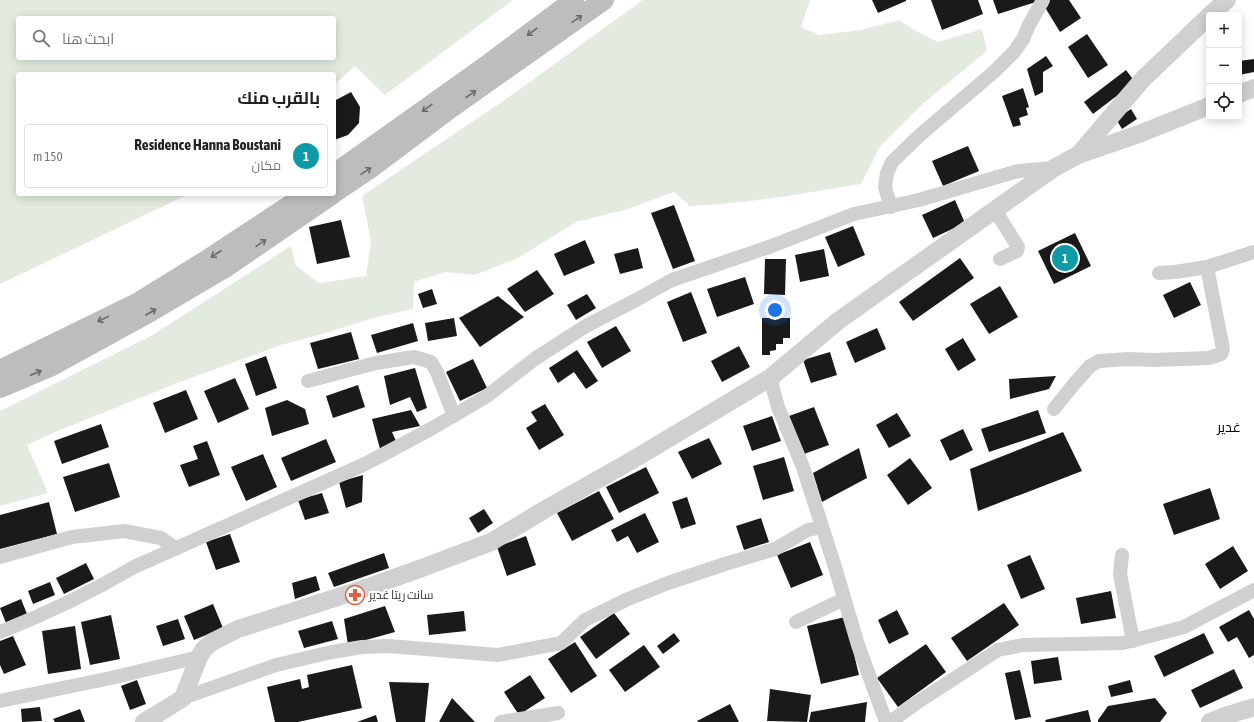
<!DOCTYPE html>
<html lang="ar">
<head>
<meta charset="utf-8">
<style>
  :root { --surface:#fff; --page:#f6f6f6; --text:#222; --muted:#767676; --line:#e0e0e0; --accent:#111827 }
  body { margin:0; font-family:"Asap Condensed",Cairo,sans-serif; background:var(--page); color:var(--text); direction:rtl }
  .controls { position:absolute; right:12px; top:12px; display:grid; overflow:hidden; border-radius:4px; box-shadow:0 2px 10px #0003 }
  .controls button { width:36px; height:36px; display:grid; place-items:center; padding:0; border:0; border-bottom:1px solid var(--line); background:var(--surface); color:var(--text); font:20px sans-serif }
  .you { position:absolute; left:775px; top:310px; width:14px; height:14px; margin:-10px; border:3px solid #fff; border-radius:50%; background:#1a73e8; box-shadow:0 0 0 6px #1a73e833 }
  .badge { display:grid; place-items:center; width:26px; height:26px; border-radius:50%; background:var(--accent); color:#fff; font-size:13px; font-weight:700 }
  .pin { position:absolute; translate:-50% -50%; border:2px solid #fff; box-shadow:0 1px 4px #0006 }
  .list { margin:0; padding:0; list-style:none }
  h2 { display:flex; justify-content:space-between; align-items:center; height:52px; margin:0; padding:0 16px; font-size:17px }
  h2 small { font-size:13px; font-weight:400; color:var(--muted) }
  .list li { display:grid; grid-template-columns:26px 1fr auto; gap:12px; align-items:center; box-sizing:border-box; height:64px; margin:0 8px 8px; padding:0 8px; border:1px solid var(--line); border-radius:4px }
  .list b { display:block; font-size:15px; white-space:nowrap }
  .list p { margin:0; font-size:13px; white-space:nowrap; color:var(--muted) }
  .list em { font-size:13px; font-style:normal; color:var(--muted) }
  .icon { flex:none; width:22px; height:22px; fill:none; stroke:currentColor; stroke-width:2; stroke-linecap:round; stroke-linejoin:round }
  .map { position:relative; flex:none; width:1254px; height:722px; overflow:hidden; direction:ltr }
  .search { position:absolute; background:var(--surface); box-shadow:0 2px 10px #0003; left:16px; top:16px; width:320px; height:44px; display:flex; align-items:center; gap:10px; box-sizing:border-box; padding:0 14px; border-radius:4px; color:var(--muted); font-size:15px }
  .panel { position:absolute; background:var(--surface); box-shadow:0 2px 10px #0003; left:16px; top:72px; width:320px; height:124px; border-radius:4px; direction:rtl }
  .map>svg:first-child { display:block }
  .green { fill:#e3ebe0; fill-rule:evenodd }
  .building { fill:#1a1a1a }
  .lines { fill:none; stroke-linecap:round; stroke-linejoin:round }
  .minor { stroke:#d0d0d0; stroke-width:14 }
  .tertiary { stroke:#d0d0d0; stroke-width:18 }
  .secondary { stroke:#bdbdbd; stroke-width:20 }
  .oneway { stroke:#6a6a6a }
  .labels { text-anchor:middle; stroke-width:4; stroke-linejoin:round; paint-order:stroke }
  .poi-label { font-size:12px; fill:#333; stroke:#fff; text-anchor:start }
  .quarter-label { font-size:14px; fill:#000; stroke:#fff }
</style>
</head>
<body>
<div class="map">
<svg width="1254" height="722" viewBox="0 0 1254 722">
  <rect width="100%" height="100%" fill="#fff"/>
  <g class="green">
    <path d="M0 0H513L385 95 355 66 334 85V74H18V194H189L0 284ZM18 18H334V58H18Z"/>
    <path d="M643 0H810L801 27 819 35 861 30 899 20 916 31 938 42 982 29 987 51 926 101 881 145 861 184C805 193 747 204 690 206L674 192 628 209 576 222 518 258 475 275 445 272 414 282 413 309 377 317 325 333 281 345 180 382 60 430 27 445 48 493 0 506V411L151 336 291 246 296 266 319 283 366 276 371 241 362 196 503 101Z"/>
  </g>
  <g class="building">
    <polygon points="872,0 906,0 906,1 878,13"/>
    <polygon points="931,0 978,0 983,14 942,30"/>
    <polygon points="993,0 1035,0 1036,2 998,14"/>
    <polygon points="1050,0 1069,0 1081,18 1060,32 1043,4"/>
    <polygon points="1087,34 1108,65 1088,78 1068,47"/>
    <polygon points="1046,56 1053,66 1043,72 1043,92 1035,96 1027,69"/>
    <polygon points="1254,59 1254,72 1239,75 1239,61"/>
    <polygon points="1126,70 1135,82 1093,114 1084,102"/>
    <polygon points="1023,88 1029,107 1026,108 1028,115 1019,118 1021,125 1013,127 1002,96"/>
    <polygon points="351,92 360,107 359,123 348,135 334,140 334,101"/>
    <polygon points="1131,109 1137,119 1122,129 1116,119"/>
    <polygon points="968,146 979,171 943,186 932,161"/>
    <polygon points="955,200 965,223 933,238 922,215"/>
    <polygon points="674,205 695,261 673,269 651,213"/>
    <polygon points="341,220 350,257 317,264 309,227"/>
    <polygon points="853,226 865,255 838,267 825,237"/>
    <polygon points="1075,233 1091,266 1054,284 1038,251"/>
    <polygon points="585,240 595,263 564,276 554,254"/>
    <polygon points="638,248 643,268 620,274 614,254"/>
    <polygon points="824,249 829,276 800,282 795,255"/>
    <polygon points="960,258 974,278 913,321 899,302"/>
    <polygon points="765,259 786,259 785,295 764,294"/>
    <polygon points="537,270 554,294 525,312 507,289"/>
    <polygon points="745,277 754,304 717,317 707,289"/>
    <polygon points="1190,282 1201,305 1174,318 1163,295"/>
    <polygon points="1000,286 1018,317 989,334 970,304"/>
    <polygon points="432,289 437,304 423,308 418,294"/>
    <polygon points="691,292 707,333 683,342 667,302"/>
    <polygon points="587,294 596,308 576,320 567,305"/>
    <polygon points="498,296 524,317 480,347 459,318"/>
    <polygon points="454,318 457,336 428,341 425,323"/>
    <polygon points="762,318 790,318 790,338 783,338 783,344 776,344 776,350 770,351 770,355 762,355"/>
    <polygon points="413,323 418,341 377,353 371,335"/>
    <polygon points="616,326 631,351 602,368 587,342"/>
    <polygon points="877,328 886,349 855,363 846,342"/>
    <polygon points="351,332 359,359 318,369 310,343"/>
    <polygon points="963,338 976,360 958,371 945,349"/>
    <polygon points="739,346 750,367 722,382 711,361"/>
    <polygon points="577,350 598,381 586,389 574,372 558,383 549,368"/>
    <polygon points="830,352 837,375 811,383 803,360"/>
    <polygon points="266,356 277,388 256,396 245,364"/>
    <polygon points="473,359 487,388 460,401 446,372"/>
    <polygon points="415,368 427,408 417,412 410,397 390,405 384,376"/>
    <polygon points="1056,376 1049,389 1010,399 1009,379"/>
    <polygon points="235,378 249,409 218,423 204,391"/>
    <polygon points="358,385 365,407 333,418 326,396"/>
    <polygon points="186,390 198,419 165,433 153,403"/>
    <polygon points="287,400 305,409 309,424 272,436 265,408"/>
    <polygon points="545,404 564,435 539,450 526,428 537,421 531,412"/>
    <polygon points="814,407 829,445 804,454 789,416"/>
    <polygon points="411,410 420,426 392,432 396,441 380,449 372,419"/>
    <polygon points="1038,410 1046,433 989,452 981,429"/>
    <polygon points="897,413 911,436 889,448 876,425"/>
    <polygon points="772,416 781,441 752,451 743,426"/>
    <polygon points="101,424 109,447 62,464 54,441"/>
    <polygon points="963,429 973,450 950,461 940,440"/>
    <polygon points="1063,432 1082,471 978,511 970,469"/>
    <polygon points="709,438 722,464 692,479 678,452"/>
    <polygon points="326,439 336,462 291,481 281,458"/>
    <polygon points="207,441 220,475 189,487 180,465 198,459 193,446"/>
    <polygon points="859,448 867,478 822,502 813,473"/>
    <polygon points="263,454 277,487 246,501 231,467"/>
    <polygon points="784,457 794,491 763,500 753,466"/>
    <polygon points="910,458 932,488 908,505 887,475"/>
    <polygon points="109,463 120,497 75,512 63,477"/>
    <polygon points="646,467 659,493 619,513 606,487"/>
    <polygon points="363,475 362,502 346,508 339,482"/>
    <polygon points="1210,488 1220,519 1174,535 1163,504"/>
    <polygon points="599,491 614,519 572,541 557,513"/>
    <polygon points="322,493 329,513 305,520 298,500"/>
    <polygon points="687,497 696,524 681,529 672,502"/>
    <polygon points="49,502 57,534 0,549 0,515"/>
    <polygon points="484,509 493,523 478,533 469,518"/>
    <polygon points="645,513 659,542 637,553 628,536 617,542 611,530"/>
    <polygon points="761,518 769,542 744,550 736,526"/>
    <polygon points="230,534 240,562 216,570 206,542"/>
    <polygon points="526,536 536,565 507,576 497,547"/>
    <polygon points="810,542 823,575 791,588 777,555"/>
    <polygon points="1233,546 1248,571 1220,589 1205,564"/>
    <polygon points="384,553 389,568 334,587 328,573"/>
    <polygon points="1030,555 1045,589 1021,599 1007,565"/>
    <polygon points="86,563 94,579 64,594 56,578"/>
    <polygon points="316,576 320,590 295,599 292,583"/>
    <polygon points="50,582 55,595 33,604 28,591"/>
    <polygon points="1111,591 1116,618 1081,624 1076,598"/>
    <polygon points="21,599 27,614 6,623 0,608"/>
    <polygon points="1004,603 1019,625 967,661 951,638"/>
    <polygon points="213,604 223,628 194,640 184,616"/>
    <polygon points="385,606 395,632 348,645 344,619"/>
    <polygon points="897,610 909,634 889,644 878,620"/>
    <polygon points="1249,610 1254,619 1254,655 1249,658 1237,637 1228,642 1219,627"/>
    <polygon points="464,611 466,631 429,635 427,615"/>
    <polygon points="614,613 630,634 596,659 580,637"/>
    <polygon points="111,615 120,659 90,665 81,622"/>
    <polygon points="845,617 859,675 821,684 807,626"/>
    <polygon points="178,619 185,639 163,646 156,626"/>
    <polygon points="332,621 338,639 304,648 298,631"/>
    <polygon points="75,626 81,669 48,674 42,631"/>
    <polygon points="674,633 680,641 663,654 657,646"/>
    <polygon points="1204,633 1214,653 1164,677 1154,656"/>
    <polygon points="13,636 26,665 4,674 0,665 0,641"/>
    <polygon points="575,642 597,676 571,693 548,659"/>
    <polygon points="926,644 946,672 898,707 877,678"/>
    <polygon points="644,645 660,667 625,692 609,670"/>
    <polygon points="1058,657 1062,680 1034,684 1031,661"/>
    <polygon points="352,665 362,708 298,722 275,722 267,687 300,679 302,689 309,687 307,675"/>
    <polygon points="1234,669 1243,688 1200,708 1191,690"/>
    <polygon points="1020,670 1031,717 1015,720 1005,673"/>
    <polygon points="530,675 545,698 519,715 504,692"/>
    <polygon points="137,680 146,704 130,710 121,686"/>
    <polygon points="1130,680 1133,692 1111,697 1108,686"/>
    <polygon points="389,682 429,683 425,722 396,722"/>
    <polygon points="770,689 811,695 807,722 767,721"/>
    <polygon points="452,698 475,722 439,722"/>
    <polygon points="1155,698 1167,713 1160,722 1098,722 1098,720 1108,706"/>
    <polygon points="867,702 865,722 809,722 811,712"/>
    <polygon points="730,704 739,722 698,722 697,721"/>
    <polygon points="40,707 42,721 22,722 21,709"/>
    <polygon points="80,709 85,722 55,722 53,719"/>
    <polygon points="1088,710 1091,722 1046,722 1045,720"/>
    <polygon points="376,715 378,722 357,722"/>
  </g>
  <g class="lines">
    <g class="minor">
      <polyline points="891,207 885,187 887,173 892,162 920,135 995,71 1014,52 1023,39 1029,25 1043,0"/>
      <polyline points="995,210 1018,247 1017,251 1000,259"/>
      <polyline points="1159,273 1175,272 1207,267 1254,252"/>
      <polyline points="770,378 778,407 803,467 835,567 858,645 886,722"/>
      <polyline points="308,381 376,363 414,357 431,362 437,372 454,416"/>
      <polyline points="1054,409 1074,384 1090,366 1099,361 1128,359 1154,360 1209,358 1221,354 1223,349 1207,267"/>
      <polyline points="1122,555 1120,574 1133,641"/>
      <polyline points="0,557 72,537 124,531 161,538 175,548"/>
      <polyline points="796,622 844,599"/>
      <path d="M0 632C48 613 90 593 134 567L365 464 431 429 487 396 536 358 586 326 636 300 672 280 769 247 854 214 919 200 1018 171 1054 168"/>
      <polyline points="183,698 276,665 332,652 362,647 389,646 498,655 561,643 585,620 628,599 668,583 725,564 775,549 808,530 822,527"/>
      <polyline points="0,701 111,678 199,657"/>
      <polyline points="501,722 558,713"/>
      <polyline points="890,722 915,704 998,650 1023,645 1123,643 1184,627 1254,590"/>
    </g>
    <g class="tertiary">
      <polyline points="1210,15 1227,0"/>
      <polyline points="1239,94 1254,88"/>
      <polyline points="1079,154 1143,79 1209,16"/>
      <polyline points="144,722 164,710 183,698 199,657 204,649 212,642 238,629 366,588 422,568 491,542 544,510 629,462 770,378 838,321 1054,168 1078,155 1139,134 1209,106"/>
      <polyline points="1210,722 1228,715 1254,707"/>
    </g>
    <g class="secondary">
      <polyline points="334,174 483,68 574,0"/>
      <polyline points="334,193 371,168 451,108 604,0"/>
      <polyline points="0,370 137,303 205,261 307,194"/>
      <polyline points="0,388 52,366 152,311 225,268 333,194"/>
    </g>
  </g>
  <defs><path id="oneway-shaft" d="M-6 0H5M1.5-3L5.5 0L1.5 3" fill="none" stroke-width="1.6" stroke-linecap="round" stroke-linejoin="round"/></defs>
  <g class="oneway">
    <use href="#oneway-shaft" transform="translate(577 19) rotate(-35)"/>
    <use href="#oneway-shaft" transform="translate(532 32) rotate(143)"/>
    <use href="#oneway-shaft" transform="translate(471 94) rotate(-35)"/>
    <use href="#oneway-shaft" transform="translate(427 108) rotate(144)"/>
    <use href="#oneway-shaft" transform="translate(366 171) rotate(-34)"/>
    <use href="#oneway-shaft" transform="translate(261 243) rotate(-35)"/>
    <use href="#oneway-shaft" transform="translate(216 254) rotate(147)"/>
    <use href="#oneway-shaft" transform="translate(151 312) rotate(-30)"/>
    <use href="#oneway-shaft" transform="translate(103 319) rotate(154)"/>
    <use href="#oneway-shaft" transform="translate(36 373) rotate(-23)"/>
  </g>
  <defs>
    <symbol id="pharmacy-ring" viewBox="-11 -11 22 22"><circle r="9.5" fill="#fff" stroke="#db6244" stroke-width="1.5"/><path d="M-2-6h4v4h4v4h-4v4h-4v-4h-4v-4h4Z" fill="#db6244"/></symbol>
  </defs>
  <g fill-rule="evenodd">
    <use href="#pharmacy-ring" x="344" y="584" width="22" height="22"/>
  </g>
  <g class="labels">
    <g class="poi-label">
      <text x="369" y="599">سانت ريتا غدير</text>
    </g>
    <g class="quarter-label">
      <text x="1229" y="432">غدير</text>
    </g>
  </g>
</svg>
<div class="controls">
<button>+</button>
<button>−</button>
<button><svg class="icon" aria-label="locate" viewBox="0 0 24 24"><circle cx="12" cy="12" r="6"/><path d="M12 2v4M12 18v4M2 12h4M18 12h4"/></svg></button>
</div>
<div class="you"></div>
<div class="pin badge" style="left:1065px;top:258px;background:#0f9aa8">1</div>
<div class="search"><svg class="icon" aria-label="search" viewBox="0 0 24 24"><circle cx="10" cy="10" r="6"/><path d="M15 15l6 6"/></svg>ابحث هنا</div>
<section class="panel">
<h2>بالقرب منك<small></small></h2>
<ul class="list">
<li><span class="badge" style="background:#0f9aa8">1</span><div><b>Residence Hanna Boustani</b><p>مكان</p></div><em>150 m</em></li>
</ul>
</section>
</div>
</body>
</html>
